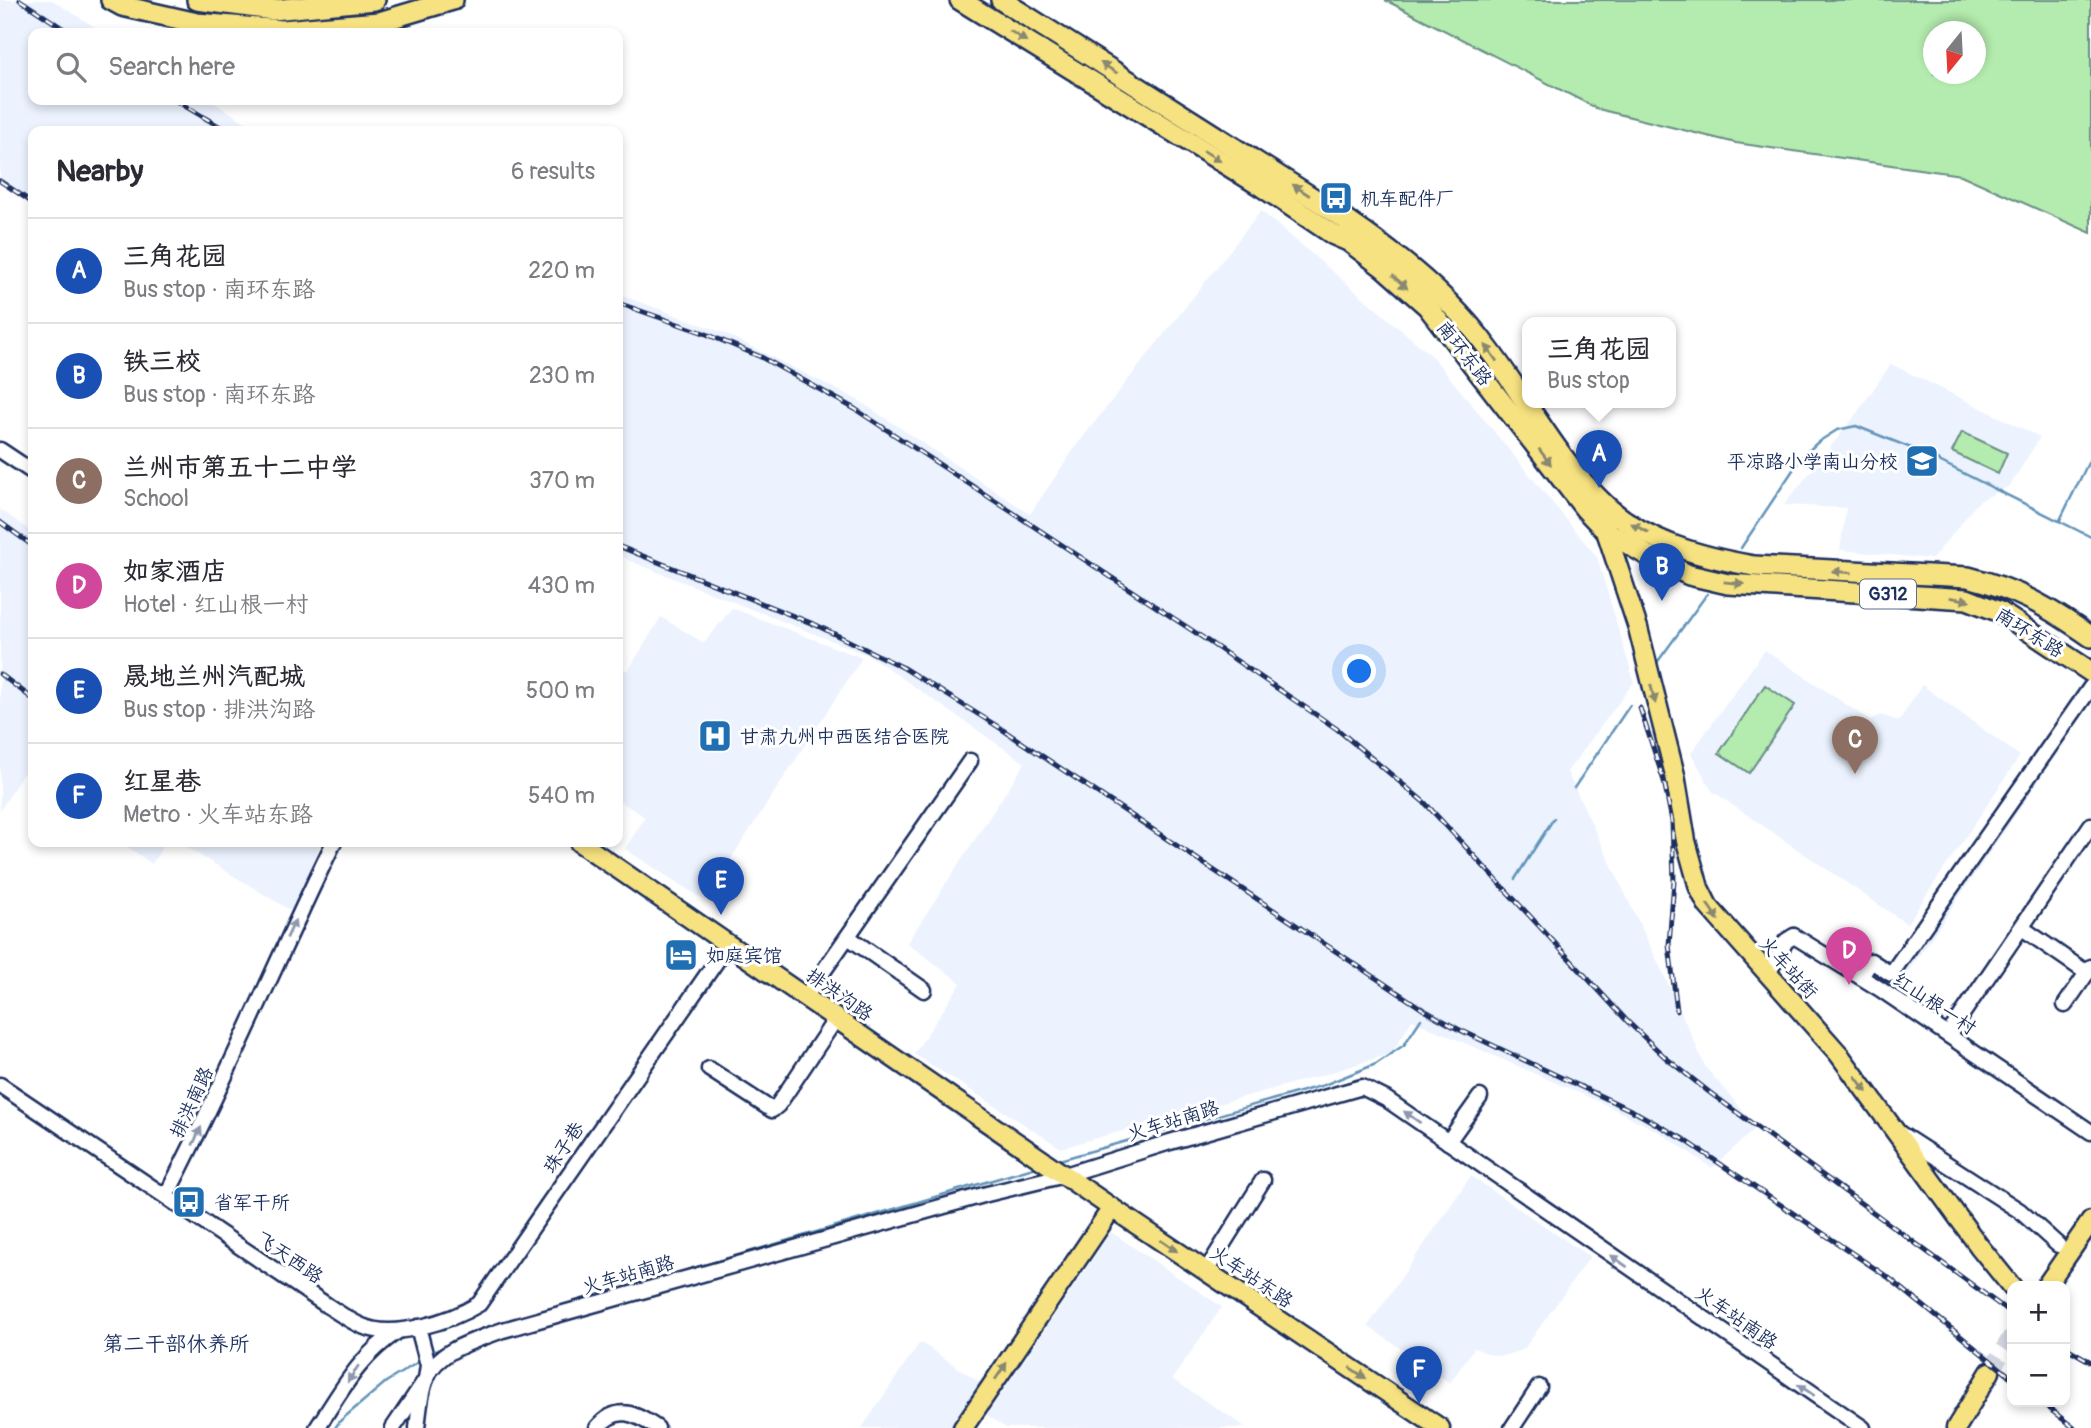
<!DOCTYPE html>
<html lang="en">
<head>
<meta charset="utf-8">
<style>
  :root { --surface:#fff; --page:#f2f2f3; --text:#2b2b33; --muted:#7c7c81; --line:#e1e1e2; --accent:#d93025 }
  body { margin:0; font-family:Pangolin,"LXGW WenKai TC",sans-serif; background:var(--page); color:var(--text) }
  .controls { position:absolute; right:21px; bottom:21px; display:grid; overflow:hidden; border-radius:14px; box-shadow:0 4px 10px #0003 }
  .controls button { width:63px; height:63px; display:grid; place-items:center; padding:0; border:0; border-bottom:2px solid var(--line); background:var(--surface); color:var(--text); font:35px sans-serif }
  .compass { position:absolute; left:1923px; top:21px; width:63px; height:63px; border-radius:50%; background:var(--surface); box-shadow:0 4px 10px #0003; rotate:198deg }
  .you { position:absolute; left:1360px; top:672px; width:24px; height:24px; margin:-18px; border:5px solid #fff; border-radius:50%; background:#1a73e8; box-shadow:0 0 0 10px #1a73e833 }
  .badge { display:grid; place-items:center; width:46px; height:46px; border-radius:50%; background:var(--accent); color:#fff; font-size:23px; font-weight:700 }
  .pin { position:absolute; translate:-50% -58px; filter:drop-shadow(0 2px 4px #0008) }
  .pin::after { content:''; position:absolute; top:37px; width:24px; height:21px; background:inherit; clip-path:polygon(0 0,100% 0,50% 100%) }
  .popup { position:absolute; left:1522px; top:317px; width:154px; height:91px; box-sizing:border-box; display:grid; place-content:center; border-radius:14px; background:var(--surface); filter:drop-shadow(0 2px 5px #0005); font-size:23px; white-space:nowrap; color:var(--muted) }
  .popup b { font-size:26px; color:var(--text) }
  .popup::after { content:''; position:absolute; left:50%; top:100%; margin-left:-14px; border:14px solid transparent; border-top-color:var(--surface) }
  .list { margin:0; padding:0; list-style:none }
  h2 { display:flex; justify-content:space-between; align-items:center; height:91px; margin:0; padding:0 28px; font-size:30px }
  h2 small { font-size:23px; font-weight:400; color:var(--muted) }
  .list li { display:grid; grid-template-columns:46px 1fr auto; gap:21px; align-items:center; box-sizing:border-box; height:105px; padding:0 28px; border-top:2px solid var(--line) }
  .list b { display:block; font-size:26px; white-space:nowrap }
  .list p { margin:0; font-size:23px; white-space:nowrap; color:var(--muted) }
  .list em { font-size:23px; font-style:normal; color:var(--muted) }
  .icon { flex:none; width:38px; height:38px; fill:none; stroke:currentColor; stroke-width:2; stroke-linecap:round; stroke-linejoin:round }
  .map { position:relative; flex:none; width:2091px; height:1428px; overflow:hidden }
  .search { position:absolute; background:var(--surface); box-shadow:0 4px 10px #0003; left:28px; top:28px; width:595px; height:77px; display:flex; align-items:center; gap:18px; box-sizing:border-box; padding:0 24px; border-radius:14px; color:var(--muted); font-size:26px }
  .panel { position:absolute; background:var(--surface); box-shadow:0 4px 10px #0003; left:28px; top:126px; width:595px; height:721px; border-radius:14px }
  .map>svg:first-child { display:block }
  .built { fill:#ecf3fe }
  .green { fill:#b4ebae; stroke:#688d86; stroke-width:2; fill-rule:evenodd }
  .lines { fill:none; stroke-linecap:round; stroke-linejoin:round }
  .stream { stroke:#6394b9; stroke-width:2.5 }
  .major-tunnel { stroke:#d1d5df; stroke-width:18; stroke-dasharray:18 9; stroke-linecap:butt }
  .minor-casing { stroke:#1b2f5e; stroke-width:19 }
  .major-casing { stroke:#1b2f5e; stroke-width:23 }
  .highway-casing { stroke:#1b2f5e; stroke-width:24 }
  .minor { stroke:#fff; stroke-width:14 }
  .major { stroke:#f7e281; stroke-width:18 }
  .highway { stroke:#f7e281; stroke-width:19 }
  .rail-casing { stroke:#1b2f5e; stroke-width:5 }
  .rail { stroke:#fff; stroke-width:2.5; stroke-dasharray:8; stroke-linecap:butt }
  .oneway { fill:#898870 }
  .oneway2 { fill:#8d97ae }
  .labels { text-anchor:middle; stroke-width:6; stroke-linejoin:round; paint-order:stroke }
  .shield { fill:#fff; stroke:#5f6d8e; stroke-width:2 }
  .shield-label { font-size:18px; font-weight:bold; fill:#1b2f5e }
  .poi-label { font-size:19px; fill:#1b2f5e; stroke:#fff; text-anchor:start }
  .street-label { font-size:19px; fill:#1b2f5e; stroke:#fff }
  .neighbourhood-label { font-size:21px; fill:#1b2f5e; stroke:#fff }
</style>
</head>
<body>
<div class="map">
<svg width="2091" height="1428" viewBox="0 0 2091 1428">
  <rect width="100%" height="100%" fill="#fff"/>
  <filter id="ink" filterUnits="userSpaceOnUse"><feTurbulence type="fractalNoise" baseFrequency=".0143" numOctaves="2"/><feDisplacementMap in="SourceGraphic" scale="14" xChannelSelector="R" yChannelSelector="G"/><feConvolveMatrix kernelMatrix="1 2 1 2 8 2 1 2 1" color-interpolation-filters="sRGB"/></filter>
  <g filter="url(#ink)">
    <g class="built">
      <polygon points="0,0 52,0 104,33 33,33 33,100 210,100 260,131 33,131 33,208 0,181"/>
      <polygon points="1261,211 1432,356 1597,557 1634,682 1567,772 1665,977 1706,1068 1757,1127 1712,1168 1661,1133 1602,1103 1412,1020 1392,1053 1326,1074 1061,1148 914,1054 961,983 907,943 1025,763 870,656 630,561 618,554 618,294 722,332 858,400 1030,514 1076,446"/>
      <polygon points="1891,364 2040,437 2010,486 1979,501 1932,559 1840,550 1846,508 1784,505 1854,417"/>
      <polygon points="0,509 33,533 33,780 23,773 0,811"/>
      <polygon points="732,608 862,658 704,900 625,849 645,817 618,800 618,665 628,671 661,617 704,643"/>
      <polygon points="1765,650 1869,720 1881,715 1899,721 1922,685 2020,756 1907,924 1712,791 1691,753"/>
      <polygon points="2083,680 2091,685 2091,704 1895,991 1879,980"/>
      <polygon points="121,842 165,842 152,864"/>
      <polygon points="178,842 321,842 293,912"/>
      <polygon points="1471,1176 1590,1257 1524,1349 1503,1356 1492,1355 1474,1348 1450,1383 1368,1326"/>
      <polygon points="1111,1232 1222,1307 1172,1379 1247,1428 1006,1428 987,1415"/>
      <polygon points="920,1342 984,1385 955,1428 862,1428"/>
    </g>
    <g class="green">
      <path d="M1385 0H2091V233L1961 175 1736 143 1598 109ZM1934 32H1976V74H1934Z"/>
      <polygon points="1962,432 2007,453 1998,474 1952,452"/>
      <polygon points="1765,685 1795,705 1749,773 1719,753"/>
    </g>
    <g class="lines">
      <g class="stream">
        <polyline points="2060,520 2091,457"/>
        <polyline points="1741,548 1801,458 1818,442 1837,430 1856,426 1921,452 2091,537"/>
        <polyline points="1656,664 1707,594"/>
        <polyline points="1574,788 1630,705"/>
        <polyline points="1515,879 1554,818"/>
        <polyline points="1056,1161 1324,1085 1376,1064 1404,1045 1421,1019"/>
        <polyline points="647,1282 1040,1166"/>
        <polyline points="431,1353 457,1341"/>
        <polyline points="335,1428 340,1421 386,1382 420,1361"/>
      </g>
      <polyline class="major-tunnel" points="1990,1372 2012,1336"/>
      <defs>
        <g id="minor">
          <polyline points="0,450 33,472"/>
          <polyline points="2022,928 2087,973"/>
          <polyline points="848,937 924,990"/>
          <polyline points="1768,974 1786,941 1794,936 1880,989 2091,1132"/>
          <polyline points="1861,977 1871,961 1891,974 2091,687"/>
          <polyline points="806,996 970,761"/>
          <polyline points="2065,1005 2091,967"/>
          <polyline points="1948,1035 2091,825"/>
          <polyline points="709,1069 772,1110 778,1105 837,1017"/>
          <path d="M0 1085 328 1306C339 1313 350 1321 362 1326 394 1340 451 1321 479 1304L729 943"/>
          <polyline points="1899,1133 2020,1211 2058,1245"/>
          <polyline points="1448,1142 1480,1097"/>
          <path d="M166 1196C226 1081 277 959 334 842"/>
          <polyline points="1206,1271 1263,1180"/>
          <path d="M317 1428C342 1390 359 1356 398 1331"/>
          <polyline points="393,1428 426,1379 428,1365 418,1327"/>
          <path d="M417 1428C419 1413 420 1393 426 1379 436 1350 477 1340 503 1330L987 1194 1065 1175 1170 1142 1362 1087 1386 1099 1863 1428"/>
          <path d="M597 1428C617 1404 635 1413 657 1428"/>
          <polyline points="1512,1428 1539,1387"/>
        </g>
        <g id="major">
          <polyline points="1606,523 1606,531 1638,628 1675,775 1686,841 1699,888 1708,906 1838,1053 1979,1246 2012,1287"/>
          <polyline points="579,842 1112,1208 1440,1428"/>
          <polyline points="2046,1286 2091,1221"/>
          <polyline points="963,1428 1112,1208"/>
          <polyline points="1956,1428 1990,1372"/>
        </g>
        <g id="highway">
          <polyline points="111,0 122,6 197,23 282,30 379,22 453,0"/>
          <polyline points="197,0 273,10 375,0"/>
          <polyline points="960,0 1264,188 1334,235 1348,241 1384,268 1427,306 1585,509 1606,531 1645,554 1689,575 1728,584 1967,599 2000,612 2091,672"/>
          <path d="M1001 0C1076 47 1151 95 1225 142 1283 179 1343 215 1397 257 1430 283 1462 313 1487 347 1526 398 1557 459 1604 504 1645 542 1701 557 1754 566L1968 577C2019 590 2048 607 2091 637"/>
        </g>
      </defs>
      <use href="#minor" class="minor-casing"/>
      <use href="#major" class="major-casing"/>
      <use href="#highway" class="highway-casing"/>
      <use href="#minor" class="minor"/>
      <use href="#major" class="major"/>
      <use href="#highway" class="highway"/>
      <defs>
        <g id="rail">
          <polyline points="20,0 70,33"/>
          <polyline points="175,100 227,131"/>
          <polyline points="0,181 33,203"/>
          <polyline points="618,303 704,333 761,357 855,409 1193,631 1337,729 1425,803 1628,1022 1666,1058 1709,1092 2012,1314"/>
          <polyline points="0,522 33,546"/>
          <polyline points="618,546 816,625 902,667 997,726 1424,1010 1458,1029 1637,1113 1685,1140 1889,1278 2012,1378"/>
          <polyline points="0,674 33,699"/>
          <polyline points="1640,708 1664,781 1672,821 1674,881 1669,945 1677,1011"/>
          <polyline points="2065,1347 2091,1362"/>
          <polyline points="2041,1402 2074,1428"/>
        </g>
      </defs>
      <use href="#rail" class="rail-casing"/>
      <use href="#rail" class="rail"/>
    </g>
    <defs><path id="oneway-solid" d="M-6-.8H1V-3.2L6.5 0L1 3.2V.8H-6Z" transform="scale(1.75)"/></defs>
    <g class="oneway">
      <use href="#oneway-solid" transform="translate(1018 36) rotate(32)"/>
      <use href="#oneway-solid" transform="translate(1109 68) rotate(-148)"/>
      <use href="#oneway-solid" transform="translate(1212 156) rotate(32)"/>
      <use href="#oneway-solid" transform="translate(1301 190) rotate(-147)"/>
      <use href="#oneway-solid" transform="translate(1400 282) rotate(41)"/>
      <use href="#oneway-solid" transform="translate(1491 353) rotate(-125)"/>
      <use href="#oneway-solid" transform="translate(1545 457) rotate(53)"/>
      <use href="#oneway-solid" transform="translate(1640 528) rotate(-152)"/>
      <use href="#oneway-solid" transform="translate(1842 572) rotate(-176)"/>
      <use href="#oneway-solid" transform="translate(1734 583) rotate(6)"/>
      <use href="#oneway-solid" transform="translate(1960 599) rotate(9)"/>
      <use href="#oneway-solid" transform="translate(1653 694) rotate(76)"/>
      <use href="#oneway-solid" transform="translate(1713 912) rotate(55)"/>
      <use href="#oneway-solid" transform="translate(1861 1084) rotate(54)"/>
      <use href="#oneway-solid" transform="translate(1169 1246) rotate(34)"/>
      <use href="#oneway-solid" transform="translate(1001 1371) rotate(-56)"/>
      <use href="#oneway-solid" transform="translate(1358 1373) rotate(34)"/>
    </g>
    <g class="oneway2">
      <use href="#oneway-solid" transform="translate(291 929) rotate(-65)"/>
      <use href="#oneway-solid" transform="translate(1412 1117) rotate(-145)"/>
      <use href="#oneway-solid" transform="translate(197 1136) rotate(-65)"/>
      <use href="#oneway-solid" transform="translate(1619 1261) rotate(-145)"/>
      <use href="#oneway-solid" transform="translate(353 1374) rotate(123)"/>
      <use href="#oneway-solid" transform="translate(1806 1390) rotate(-146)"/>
    </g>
  </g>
  <defs>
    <symbol id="bus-square" viewBox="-11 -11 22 22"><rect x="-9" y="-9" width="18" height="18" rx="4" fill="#1f6fb2" stroke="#fff"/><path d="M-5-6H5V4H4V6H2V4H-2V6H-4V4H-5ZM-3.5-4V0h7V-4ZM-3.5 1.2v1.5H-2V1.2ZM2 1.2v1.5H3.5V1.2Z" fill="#fff"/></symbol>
    <symbol id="school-square" viewBox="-11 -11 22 22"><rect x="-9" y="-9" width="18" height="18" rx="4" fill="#1f6fb2" stroke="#fff"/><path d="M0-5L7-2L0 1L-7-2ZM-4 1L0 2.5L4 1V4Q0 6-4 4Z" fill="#fff"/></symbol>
    <symbol id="hospital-square" viewBox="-11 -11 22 22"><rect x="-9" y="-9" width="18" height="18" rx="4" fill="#1f6fb2" stroke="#fff"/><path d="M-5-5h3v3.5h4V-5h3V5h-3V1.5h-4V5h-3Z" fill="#fff"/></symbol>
    <symbol id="hotel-square" viewBox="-11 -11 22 22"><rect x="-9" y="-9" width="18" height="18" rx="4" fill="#1f6fb2" stroke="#fff"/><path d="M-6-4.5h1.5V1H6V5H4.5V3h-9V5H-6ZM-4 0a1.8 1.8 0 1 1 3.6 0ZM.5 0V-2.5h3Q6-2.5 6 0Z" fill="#fff"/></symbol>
  </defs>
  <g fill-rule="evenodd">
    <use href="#bus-square" x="1317" y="179" width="38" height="38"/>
    <use href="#school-square" x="1903" y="442" width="38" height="38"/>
    <use href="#hospital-square" x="696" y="717" width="38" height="38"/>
    <use href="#hotel-square" x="662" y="936" width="38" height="38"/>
    <use href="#bus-square" x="170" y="1183" width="38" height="38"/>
  </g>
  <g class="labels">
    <rect class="shield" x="1860" y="579.5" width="56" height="29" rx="5"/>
    <g class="shield-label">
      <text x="1888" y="600">G312</text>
    </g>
    <g class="poi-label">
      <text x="1360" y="205">机车配件厂</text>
      <text x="1898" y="468" text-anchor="end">平凉路小学南山分校</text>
      <text x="740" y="743">甘肃九州中西医结合医院</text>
      <text x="706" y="962">如庭宾馆</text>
      <text x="214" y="1209">省军干所</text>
    </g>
    <g class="street-label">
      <text transform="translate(1465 353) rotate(52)" y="7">南环东路</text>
      <text transform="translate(2030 632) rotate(32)" y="7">南环东路</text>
      <text transform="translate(1789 967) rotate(48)" y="7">火车站街</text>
      <text transform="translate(840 994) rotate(35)" y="7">排洪沟路</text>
      <text transform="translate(1935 1003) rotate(34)" y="7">红山根一村</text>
      <text transform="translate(191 1102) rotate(-65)" y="7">排洪南路</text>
      <text transform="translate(1173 1120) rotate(-17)" y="7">火车站南路</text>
      <text transform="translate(563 1147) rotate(-56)" y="7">珠子巷</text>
      <text transform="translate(290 1257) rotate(34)" y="7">飞天西路</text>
      <text transform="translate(628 1274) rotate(-16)" y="7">火车站南路</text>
      <text transform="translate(1252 1276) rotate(34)" y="7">火车站东路</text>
      <text transform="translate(1737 1317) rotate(35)" y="7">火车站南路</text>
    </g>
    <g class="neighbourhood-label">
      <text x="176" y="1351">第二干部休养所</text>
    </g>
  </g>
</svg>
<div class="controls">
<button>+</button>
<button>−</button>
</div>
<svg class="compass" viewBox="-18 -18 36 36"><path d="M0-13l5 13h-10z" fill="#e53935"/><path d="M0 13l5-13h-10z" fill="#7c7c81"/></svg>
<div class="you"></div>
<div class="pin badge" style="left:1599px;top:488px;background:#1a4fb4">A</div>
<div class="popup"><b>三角花园</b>Bus stop</div>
<div class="pin badge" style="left:1662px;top:601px;background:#1a4fb4">B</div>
<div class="pin badge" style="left:1855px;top:774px;background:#8d6e63">C</div>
<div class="pin badge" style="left:1849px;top:985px;background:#d1479c">D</div>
<div class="pin badge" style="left:721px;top:915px;background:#1a4fb4">E</div>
<div class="pin badge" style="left:1419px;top:1404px;background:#1a4fb4">F</div>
<div class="search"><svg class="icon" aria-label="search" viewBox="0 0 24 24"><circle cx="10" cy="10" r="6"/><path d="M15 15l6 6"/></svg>Search here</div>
<section class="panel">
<h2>Nearby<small>6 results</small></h2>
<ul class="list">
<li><span class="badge" style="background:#1a4fb4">A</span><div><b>三角花园</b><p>Bus stop · 南环东路</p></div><em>220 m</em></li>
<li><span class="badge" style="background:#1a4fb4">B</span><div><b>铁三校</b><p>Bus stop · 南环东路</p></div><em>230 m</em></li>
<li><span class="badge" style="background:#8d6e63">C</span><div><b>兰州市第五十二中学</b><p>School</p></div><em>370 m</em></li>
<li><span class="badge" style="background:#d1479c">D</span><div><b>如家酒店</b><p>Hotel · 红山根一村</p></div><em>430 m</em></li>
<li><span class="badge" style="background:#1a4fb4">E</span><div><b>晟地兰州汽配城</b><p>Bus stop · 排洪沟路</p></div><em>500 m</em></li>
<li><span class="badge" style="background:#1a4fb4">F</span><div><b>红星巷</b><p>Metro · 火车站东路</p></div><em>540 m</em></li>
</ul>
</section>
</div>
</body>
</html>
